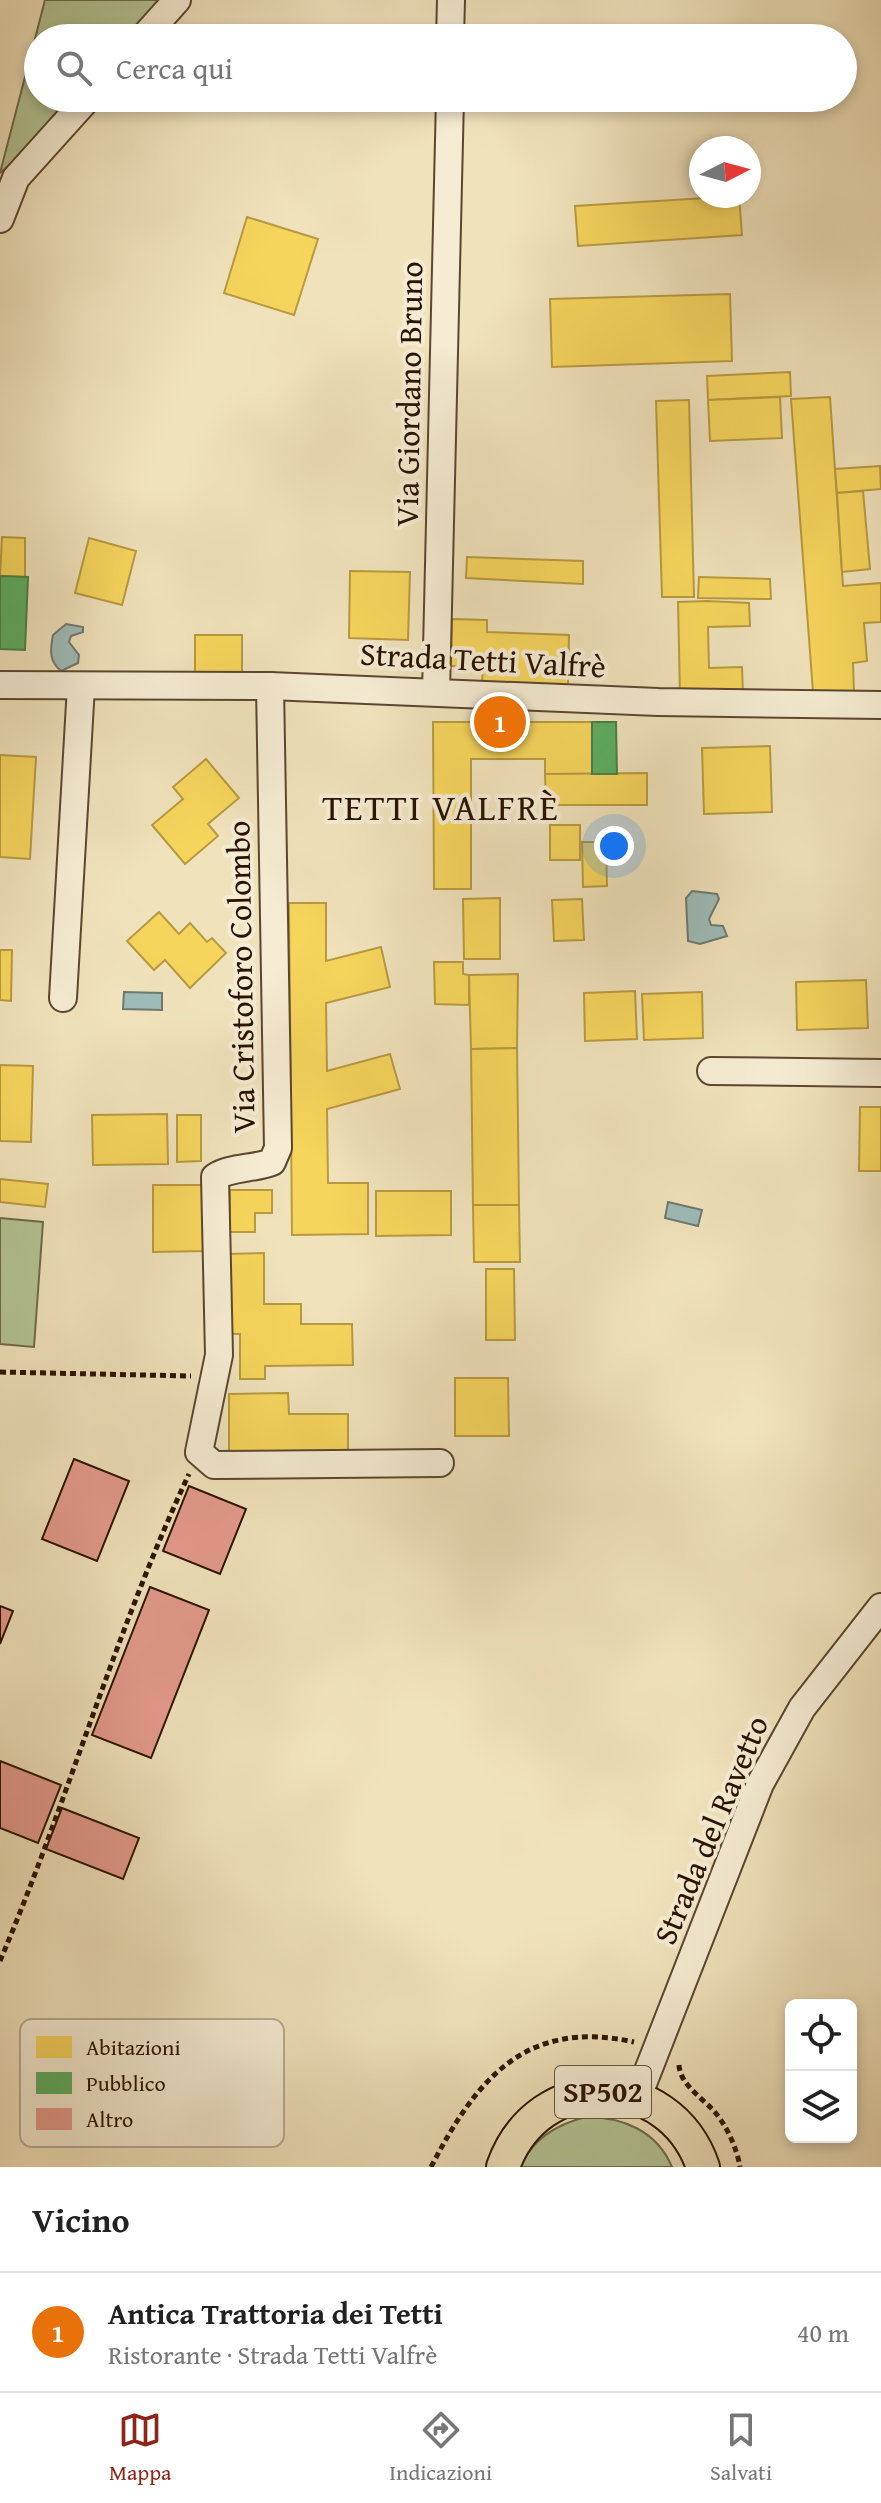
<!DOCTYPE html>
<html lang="it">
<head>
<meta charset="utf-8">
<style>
  :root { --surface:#fff; --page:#f6f6f6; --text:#222; --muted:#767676; --line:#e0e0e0; --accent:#8f2418 }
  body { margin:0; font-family:"Gentium Book Plus",serif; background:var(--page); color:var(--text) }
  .controls { position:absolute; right:24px; bottom:24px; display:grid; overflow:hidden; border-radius:12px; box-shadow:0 4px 12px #0003 }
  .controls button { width:72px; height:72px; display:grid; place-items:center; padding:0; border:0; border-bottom:2px solid var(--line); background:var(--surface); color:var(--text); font:40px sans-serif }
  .compass { position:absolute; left:689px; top:136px; width:72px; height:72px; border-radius:50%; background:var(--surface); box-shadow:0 4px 12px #0003; rotate:84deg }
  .you { position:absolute; left:614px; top:846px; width:28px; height:28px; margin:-20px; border:6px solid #fff; border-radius:50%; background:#1a73e8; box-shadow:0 0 0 12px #1a73e833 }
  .badge { display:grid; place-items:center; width:52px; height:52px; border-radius:50%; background:var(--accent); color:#fff; font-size:26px; font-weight:700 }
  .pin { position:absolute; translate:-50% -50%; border:4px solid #fff; box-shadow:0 2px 8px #0006 }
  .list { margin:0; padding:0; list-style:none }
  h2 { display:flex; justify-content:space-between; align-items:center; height:104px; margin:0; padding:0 32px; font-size:34px }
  h2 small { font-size:26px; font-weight:400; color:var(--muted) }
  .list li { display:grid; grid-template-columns:52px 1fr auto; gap:24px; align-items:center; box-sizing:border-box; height:120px; padding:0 32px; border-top:2px solid var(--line) }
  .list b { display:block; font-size:30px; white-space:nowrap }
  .list p { margin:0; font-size:26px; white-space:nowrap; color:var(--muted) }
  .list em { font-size:26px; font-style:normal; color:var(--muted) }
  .icon { flex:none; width:44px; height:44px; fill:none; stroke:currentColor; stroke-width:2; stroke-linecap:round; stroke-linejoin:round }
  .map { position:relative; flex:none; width:881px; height:2167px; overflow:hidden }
  .search { position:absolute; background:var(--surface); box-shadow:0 4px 12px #0003; left:24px; right:24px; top:24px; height:88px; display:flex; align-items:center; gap:20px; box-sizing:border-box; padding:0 28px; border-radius:44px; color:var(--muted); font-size:30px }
  .sheet { height:224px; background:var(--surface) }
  nav { display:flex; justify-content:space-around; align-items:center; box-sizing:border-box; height:112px; border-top:2px solid var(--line); background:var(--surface); font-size:22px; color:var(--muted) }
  nav a { display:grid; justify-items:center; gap:4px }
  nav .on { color:var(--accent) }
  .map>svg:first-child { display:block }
  .green { fill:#b4c494; stroke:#6e6b4a; stroke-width:2 }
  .water { fill:#9dbcb9; stroke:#6f786f; stroke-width:2 }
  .homes { fill:#f6d55c; stroke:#b89a40; stroke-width:2 }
  .public { fill:#5aae61; stroke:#4b7f44; stroke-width:2 }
  .building { fill:#e49a8c; stroke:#291200; stroke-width:2 }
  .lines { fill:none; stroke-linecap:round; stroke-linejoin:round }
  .minor-casing { stroke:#5b462f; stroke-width:30 }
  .major-casing { stroke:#291200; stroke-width:36 }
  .path { stroke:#291200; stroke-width:5; stroke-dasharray:6 4; stroke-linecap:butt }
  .minor { stroke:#f5ecd3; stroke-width:26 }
  .major { stroke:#f0e2bb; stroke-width:32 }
  .labels { text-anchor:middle; stroke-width:8; stroke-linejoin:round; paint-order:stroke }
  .shield { fill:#f5ecd3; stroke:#66533f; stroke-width:2 }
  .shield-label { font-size:30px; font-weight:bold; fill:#291200 }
  .street-label { font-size:32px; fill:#291200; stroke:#f5ecd3 }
  .quarter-label { font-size:36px; letter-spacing:2px; fill:#291200; stroke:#f5ecd3 }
  .key { fill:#f5ecd3; stroke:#b8ab94; stroke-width:2 }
  .key-label { font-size:22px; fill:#291200 }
</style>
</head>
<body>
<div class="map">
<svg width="881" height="2167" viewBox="0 0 881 2167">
  <rect width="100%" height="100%" fill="#f0e2bb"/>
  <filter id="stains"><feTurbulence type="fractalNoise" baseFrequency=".0025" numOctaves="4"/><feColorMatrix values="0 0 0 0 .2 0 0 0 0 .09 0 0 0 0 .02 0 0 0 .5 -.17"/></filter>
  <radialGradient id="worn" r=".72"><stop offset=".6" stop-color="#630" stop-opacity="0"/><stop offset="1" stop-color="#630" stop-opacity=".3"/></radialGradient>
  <g class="green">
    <polygon points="45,0 161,0 129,38 38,38 38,98 78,98 55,125 0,173"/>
    <polygon points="0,1218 43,1222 34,1347 0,1344"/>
    <path d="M586 2117C623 2117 657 2131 672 2167H520C533 2138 557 2124 586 2117Z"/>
  </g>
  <g class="water">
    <path d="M66 624 83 627V632L71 636 69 642 79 655 78 663 61 671C49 661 50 650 53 635Z"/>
    <polygon points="692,891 717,894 719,899 709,919 711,925 723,926 727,936 700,944 688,941 686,898"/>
    <polygon points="124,992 162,993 162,1010 123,1009"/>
    <polygon points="668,1202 702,1210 698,1226 665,1218"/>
  </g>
  <g class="homes">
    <polygon points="739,196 742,235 578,246 575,206"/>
    <polygon points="247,217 318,239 294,315 224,293"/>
    <polygon points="730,294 732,361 552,367 550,299"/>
    <polygon points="790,372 791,396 708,400 707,376"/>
    <polygon points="780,397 782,438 710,441 708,400"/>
    <polygon points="830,397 843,586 881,583 881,622 864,623 867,661 853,663 854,692 813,692 791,399"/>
    <polygon points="689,400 694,597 662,597 656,401"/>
    <polygon points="880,466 881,489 837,493 835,469"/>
    <polygon points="863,491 870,569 842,572 837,493"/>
    <polygon points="2,537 25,538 25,577 0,576"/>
    <polygon points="89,538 136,551 122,605 75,593"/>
    <polygon points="467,557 583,561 583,584 466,578"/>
    <polygon points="350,571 410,572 408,640 349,638"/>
    <polygon points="699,577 770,579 771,599 698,598"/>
    <polygon points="707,601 749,603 750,626 708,627 709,668 742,667 743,694 680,696 678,602"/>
    <polygon points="452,619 487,620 487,632 569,635 568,685 482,682 483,667 451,666"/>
    <polygon points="195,635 242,635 242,674 195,675"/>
    <polygon points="433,722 592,722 592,774 545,774 545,759 471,759 471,889 434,889"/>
    <polygon points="770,746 772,812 704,814 702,748"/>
    <polygon points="0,755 36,757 30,859 0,857"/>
    <polygon points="206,759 239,798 208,824 218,836 185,864 152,825 183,799 173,787"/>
    <polygon points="647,773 647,805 546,805 545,774"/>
    <rect x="550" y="825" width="30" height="35"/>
    <polygon points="582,842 606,842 607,886 583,887"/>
    <polygon points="500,898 500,959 464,959 463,899"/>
    <polygon points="582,899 584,940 554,941 552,900"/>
    <polygon points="289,903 326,903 326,961 381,947 390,987 326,1003 327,1071 390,1054 400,1089 327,1109 328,1183 368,1183 368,1234 292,1235"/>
    <polygon points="159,912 179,934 190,923 207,942 212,938 226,953 190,988 165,960 154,970 127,941"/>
    <polygon points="0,950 12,950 11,1001 0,1000"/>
    <polygon points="434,962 463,962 463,974 469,975 469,1005 435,1004"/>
    <polygon points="518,974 517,1048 471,1049 469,975"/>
    <polygon points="866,980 868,1028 797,1030 796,982"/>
    <polygon points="635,991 637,1039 585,1041 584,993"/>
    <polygon points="702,992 703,1038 644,1040 642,994"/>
    <polygon points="517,1048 519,1205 473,1205 471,1049"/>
    <polygon points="0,1065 33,1066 31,1142 0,1141"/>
    <polygon points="860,1107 881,1107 881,1171 859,1171"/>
    <polygon points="167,1114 168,1164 93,1165 92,1115"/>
    <polygon points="177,1115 201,1115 201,1161 177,1162"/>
    <polygon points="0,1179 48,1184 45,1207 0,1202"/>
    <polygon points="153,1185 205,1185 206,1251 153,1252"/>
    <polygon points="230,1190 272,1190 272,1213 255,1213 255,1232 230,1232"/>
    <polygon points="376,1191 451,1191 451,1235 376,1236"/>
    <polygon points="473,1205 519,1205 520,1262 474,1262"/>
    <polygon points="264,1253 264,1304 301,1304 301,1324 352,1324 353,1365 265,1366 265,1379 240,1379 240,1334 228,1334 227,1254"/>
    <polygon points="486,1269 514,1269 515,1340 486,1340"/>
    <polygon points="455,1378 508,1378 509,1436 455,1436"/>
    <polygon points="288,1393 289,1414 348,1414 348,1458 229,1459 229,1394"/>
  </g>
  <g class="public">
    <polygon points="0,576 28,577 25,650 0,649"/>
    <polygon points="592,722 616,722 617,774 592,774"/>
  </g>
  <g class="building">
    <polygon points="74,1459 129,1481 97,1561 42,1539"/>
    <polygon points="189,1486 246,1509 220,1574 163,1551"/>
    <polygon points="150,1587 209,1610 151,1758 92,1735"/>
    <polygon points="0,1606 13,1611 0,1644"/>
    <polygon points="0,1761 61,1785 38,1843 0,1828"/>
    <polygon points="62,1808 139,1838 123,1879 46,1849"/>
  </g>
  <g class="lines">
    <defs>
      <g id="minor">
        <polyline points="143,38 177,0"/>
        <polyline points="450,38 451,0"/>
        <polyline points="0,219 16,178 88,98"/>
        <polyline points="0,685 270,686 658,702 881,705"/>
        <path d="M270 686 278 1148 272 1162C254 1169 230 1167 215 1177L219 1355 199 1452 214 1465 440 1463"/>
        <polyline points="436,692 450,98"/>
        <polyline points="63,998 81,686"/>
        <polyline points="711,1071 881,1073"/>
        <polyline points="637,2099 760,1784 802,1708 881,1607"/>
      </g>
      <path id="major" d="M503 2167C537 2069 669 2068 703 2167"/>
    </defs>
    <use href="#minor" class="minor-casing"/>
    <use href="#major" class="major-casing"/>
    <g class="path">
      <polyline points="0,1372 191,1376"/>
      <path d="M0 1961C68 1801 115 1632 189 1474"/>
      <path d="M679 2065C680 2084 700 2096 713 2110 726 2124 737 2148 740 2167"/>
      <path d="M431 2167C476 2080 525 2018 634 2042"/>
    </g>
    <use href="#minor" class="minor"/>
    <use href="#major" class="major"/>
  </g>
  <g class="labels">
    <rect class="shield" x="555" y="2066" width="96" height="52" rx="6"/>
    <g class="shield-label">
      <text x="603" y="2102">SP502</text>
    </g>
    <g class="street-label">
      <text transform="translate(409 394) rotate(-89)" y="11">Via Giordano Bruno</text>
      <text transform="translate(483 660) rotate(3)" y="11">Strada Tetti Valfrè</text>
      <text transform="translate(241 977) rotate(-91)" y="11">Via Cristoforo Colombo</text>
      <text transform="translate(711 1830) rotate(-67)" y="11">Strada del Ravetto</text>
    </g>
    <g class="quarter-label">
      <text x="441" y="820">TETTI VALFRÈ</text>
    </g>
  </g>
  <rect x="20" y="2019" width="264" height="128" rx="12" class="key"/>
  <rect x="36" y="2036" width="36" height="22" fill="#f6d55c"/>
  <rect x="36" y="2072" width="36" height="22" fill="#5aae61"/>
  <rect x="36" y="2108" width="36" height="22" fill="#e49a8c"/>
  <g class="key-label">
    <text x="86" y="2055">Abitazioni</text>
    <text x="86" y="2091">Pubblico</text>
    <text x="86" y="2127">Altro</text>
  </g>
  <rect width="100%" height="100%" filter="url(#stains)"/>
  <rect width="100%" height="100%" fill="url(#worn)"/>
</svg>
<div class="controls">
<button><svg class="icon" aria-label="locate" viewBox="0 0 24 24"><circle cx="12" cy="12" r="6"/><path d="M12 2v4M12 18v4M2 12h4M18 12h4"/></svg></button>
<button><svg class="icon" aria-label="layers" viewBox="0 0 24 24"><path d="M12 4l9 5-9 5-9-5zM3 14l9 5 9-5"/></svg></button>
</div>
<svg class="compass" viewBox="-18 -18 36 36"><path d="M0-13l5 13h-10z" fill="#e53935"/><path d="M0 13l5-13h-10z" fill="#767676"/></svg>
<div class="you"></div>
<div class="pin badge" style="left:500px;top:722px;background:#e8710a">1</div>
<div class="search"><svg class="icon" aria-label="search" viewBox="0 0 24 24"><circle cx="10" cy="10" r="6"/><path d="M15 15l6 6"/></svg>Cerca qui</div>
</div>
<section class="sheet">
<h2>Vicino<small></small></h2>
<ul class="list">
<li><span class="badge" style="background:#e8710a">1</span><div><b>Antica Trattoria dei Tetti</b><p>Ristorante · Strada Tetti Valfrè</p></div><em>40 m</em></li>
</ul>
</section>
<nav>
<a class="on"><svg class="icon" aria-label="map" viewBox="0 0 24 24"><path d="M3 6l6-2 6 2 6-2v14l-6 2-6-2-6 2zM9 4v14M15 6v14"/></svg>Mappa</a>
<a><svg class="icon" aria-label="directions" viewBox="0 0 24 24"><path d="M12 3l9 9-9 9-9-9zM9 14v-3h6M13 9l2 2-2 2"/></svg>Indicazioni</a>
<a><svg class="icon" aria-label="saved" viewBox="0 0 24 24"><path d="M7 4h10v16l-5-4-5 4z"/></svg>Salvati</a>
</nav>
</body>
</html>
